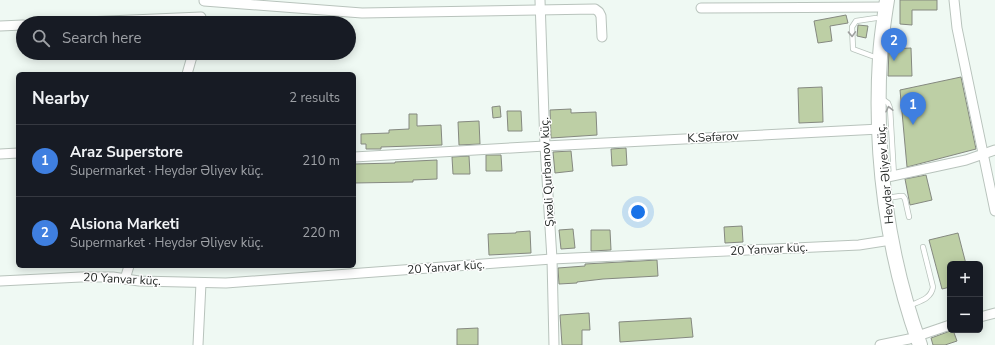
<!DOCTYPE html>
<html lang="en">
<head>
<meta charset="utf-8">
<style>
  :root { --surface:#171b24; --page:#242831; --text:#f1f3f6; --muted:#9ea1a6; --line:#363941; --accent:#ea580c }
  body { margin:0; font-family:"Nunito Sans",sans-serif; background:var(--page); color:var(--text) }
  .controls { position:absolute; right:12px; bottom:12px; display:grid; overflow:hidden; border-radius:6px; box-shadow:0 2px 10px #0003 }
  .controls button { width:36px; height:36px; display:grid; place-items:center; padding:0; border:0; border-bottom:1px solid var(--line); background:var(--surface); color:var(--text); font:20px sans-serif }
  .you { position:absolute; left:638px; top:212px; width:14px; height:14px; margin:-10px; border:3px solid #fff; border-radius:50%; background:#1a73e8; box-shadow:0 0 0 6px #1a73e833 }
  .badge { display:grid; place-items:center; width:26px; height:26px; border-radius:50%; background:var(--accent); color:#fff; font-size:13px; font-weight:700 }
  .pin { position:absolute; translate:-50% -33px; filter:drop-shadow(0 1px 2px #0008) }
  .pin::after { content:''; position:absolute; top:21px; width:14px; height:12px; background:inherit; clip-path:polygon(0 0,100% 0,50% 100%) }
  .list { margin:0; padding:0; list-style:none }
  h2 { display:flex; justify-content:space-between; align-items:center; height:52px; margin:0; padding:0 16px; font-size:17px }
  h2 small { font-size:13px; font-weight:400; color:var(--muted) }
  .list li { display:grid; grid-template-columns:26px 1fr auto; gap:12px; align-items:center; box-sizing:border-box; height:72px; padding:0 16px; border-top:1px solid var(--line) }
  .list b { display:block; font-size:15px; white-space:nowrap }
  .list p { margin:0; font-size:13px; white-space:nowrap; color:var(--muted) }
  .list em { font-size:13px; font-style:normal; color:var(--muted) }
  .icon { flex:none; width:22px; height:22px; fill:none; stroke:currentColor; stroke-width:2; stroke-linecap:round; stroke-linejoin:round }
  .map { position:relative; flex:none; width:995px; height:345px; overflow:hidden }
  .search { position:absolute; background:var(--surface); box-shadow:0 2px 10px #0003; left:16px; top:16px; width:340px; height:44px; display:flex; align-items:center; gap:10px; box-sizing:border-box; padding:0 14px; border-radius:22px; color:var(--muted); font-size:15px }
  .panel { position:absolute; background:var(--surface); box-shadow:0 2px 10px #0003; left:16px; top:72px; width:340px; height:196px; border-radius:6px }
  .map>svg:first-child { display:block }
  .building { fill:#bdcfa5; stroke:#858980 }
  .lines { fill:none; stroke-linecap:round; stroke-linejoin:round }
  .service-casing { stroke:#b8c3bc; stroke-width:6 }
  .minor-casing { stroke:#b8c3bc; stroke-width:11 }
  .primary-casing { stroke:#b8c3bc; stroke-width:16 }
  .service { stroke:#fff; stroke-width:4.5 }
  .minor { stroke:#fff; stroke-width:9 }
  .primary { stroke:#fff; stroke-width:14 }
  .oneway { stroke:#9ea09f }
  .labels { text-anchor:middle; stroke-width:3; stroke-linejoin:round; paint-order:stroke }
  .street-label { font-size:12px; fill:#272b29; stroke:#fff }
</style>
</head>
<body>
<div class="map">
<svg width="995" height="345" viewBox="0 0 995 345">
  <rect width="100%" height="100%" fill="#eff9f3"/>
  <g class="building">
    <polygon points="900,0 937,0 937,10 912,10 912,25 900,24"/>
    <polygon points="846,15 848,23 830,26 832,41 818,43 814,21"/>
    <polygon points="858,25 868,26 866,38 857,36"/>
    <polygon points="911,48 912,76 888,76 889,49"/>
    <polygon points="961,77 976,149 907,167 900,90"/>
    <polygon points="822,87 823,122 799,123 798,88"/>
    <polygon points="500,106 501,117 493,118 492,107"/>
    <polygon points="571,109 571,113 596,112 597,135 551,138 550,110"/>
    <polygon points="507,111 521,111 522,131 508,131"/>
    <polygon points="409,114 417,114 417,126 441,125 442,145 381,147 381,149 366,149 366,144 361,144 361,134 389,133 389,130 409,129"/>
    <polygon points="479,121 480,144 459,145 458,122"/>
    <polygon points="626,148 627,165 612,166 611,149"/>
    <polygon points="571,151 573,171 555,173 553,152"/>
    <polygon points="486,155 501,155 502,171 486,171"/>
    <polygon points="469,156 470,174 453,174 452,157"/>
    <polygon points="437,160 437,179 413,180 413,182 354,183 354,164 395,163 395,162"/>
    <polygon points="926,175 932,200 910,205 905,179"/>
    <polygon points="742,226 743,242 725,243 724,227"/>
    <polygon points="573,229 575,248 561,249 559,230"/>
    <polygon points="591,230 610,230 611,250 591,251"/>
    <polygon points="530,231 531,253 489,255 488,234 516,233 516,232"/>
    <polygon points="958,233 966,264 950,264 950,287 942,289 929,240"/>
    <polygon points="657,260 658,276 603,279 577,282 577,283 559,284 558,268 585,266 585,264"/>
    <polygon points="589,313 590,330 582,330 582,345 562,345 560,315"/>
    <polygon points="691,318 693,337 620,342 619,322"/>
    <polygon points="478,328 478,345 457,345 457,329"/>
    <polygon points="953,330 957,341 945,345 933,345 931,338"/>
  </g>
  <g class="lines">
    <defs>
      <g id="service">
        <polyline points="872,56 853,49 852,27 856,21 876,18"/>
        <polyline points="881,98 888,103 890,108 894,176"/>
        <polyline points="887,198 900,196 903,196 905,199 909,217"/>
        <path d="M909 306C920 301 931 299 933 287L923 247"/>
      </g>
      <g id="minor">
        <polyline points="540,0 545,146 552,259 554,345"/>
        <polyline points="954,0 957,28 995,211"/>
        <polyline points="204,1 362,13 595,9 599,12 601,16 602,37"/>
        <polyline points="701,8 886,7"/>
        <polyline points="62,23 201,17"/>
        <polyline points="0,26 23,25"/>
        <polyline points="187,74 193,53"/>
        <polyline points="0,154 18,153"/>
        <polyline points="354,157 545,146 880,129"/>
        <polyline points="883,178 966,160 995,150"/>
        <polyline points="125,279 129,266"/>
        <polyline points="0,281 81,277 113,277 139,281 226,283 552,259 859,245 891,240"/>
        <polyline points="980,317 995,313"/>
        <polyline points="198,345 201,283"/>
        <polyline points="880,345 909,339 950,325"/>
      </g>
      <path id="primary" d="M887 0C884 19 881 38 880 57 874 154 887 254 920 345"/>
    </defs>
    <use href="#service" class="service-casing"/>
    <use href="#minor" class="minor-casing"/>
    <use href="#primary" class="primary-casing"/>
    <use href="#service" class="service"/>
    <use href="#minor" class="minor"/>
    <use href="#primary" class="primary"/>
  </g>
  <defs><path id="oneway-chevron" d="M-2-3.5L2.5 0L-2 3.5" fill="none" stroke-width="1.6" stroke-linecap="round" stroke-linejoin="round"/></defs>
  <g class="oneway">
    <use href="#oneway-chevron" transform="translate(852 34) rotate(88)"/>
    <use href="#oneway-chevron" transform="translate(889 109) rotate(-103)"/>
  </g>
  <g class="labels">
    <g class="street-label">
      <text transform="translate(713 137) rotate(-3)" y="4">K.Səfərov</text>
      <text transform="translate(547 172) rotate(-93)" y="4">Şıxəli Qurbanov küç.</text>
      <text transform="translate(885 174) rotate(-95)" y="4">Heydər Əliyev küç.</text>
      <text transform="translate(769 249) rotate(-3)" y="4">20 Yanvar küç.</text>
      <text transform="translate(446 267) rotate(-4)" y="4">20 Yanvar küç.</text>
      <text transform="translate(122 279) rotate(3)" y="4">20 Yanvar küç.</text>
    </g>
  </g>
</svg>
<div class="controls">
<button>+</button>
<button>−</button>
</div>
<div class="you"></div>
<div class="pin badge" style="left:913px;top:125px;background:#3f7fe0">1</div>
<div class="pin badge" style="left:894px;top:61px;background:#3f7fe0">2</div>
<div class="search"><svg class="icon" aria-label="search" viewBox="0 0 24 24"><circle cx="10" cy="10" r="6"/><path d="M15 15l6 6"/></svg>Search here</div>
<section class="panel">
<h2>Nearby<small>2 results</small></h2>
<ul class="list">
<li><span class="badge" style="background:#3f7fe0">1</span><div><b>Araz Superstore</b><p>Supermarket · Heydər Əliyev küç.</p></div><em>210 m</em></li>
<li><span class="badge" style="background:#3f7fe0">2</span><div><b>Alsiona Marketi</b><p>Supermarket · Heydər Əliyev küç.</p></div><em>220 m</em></li>
</ul>
</section>
</div>
</body>
</html>
